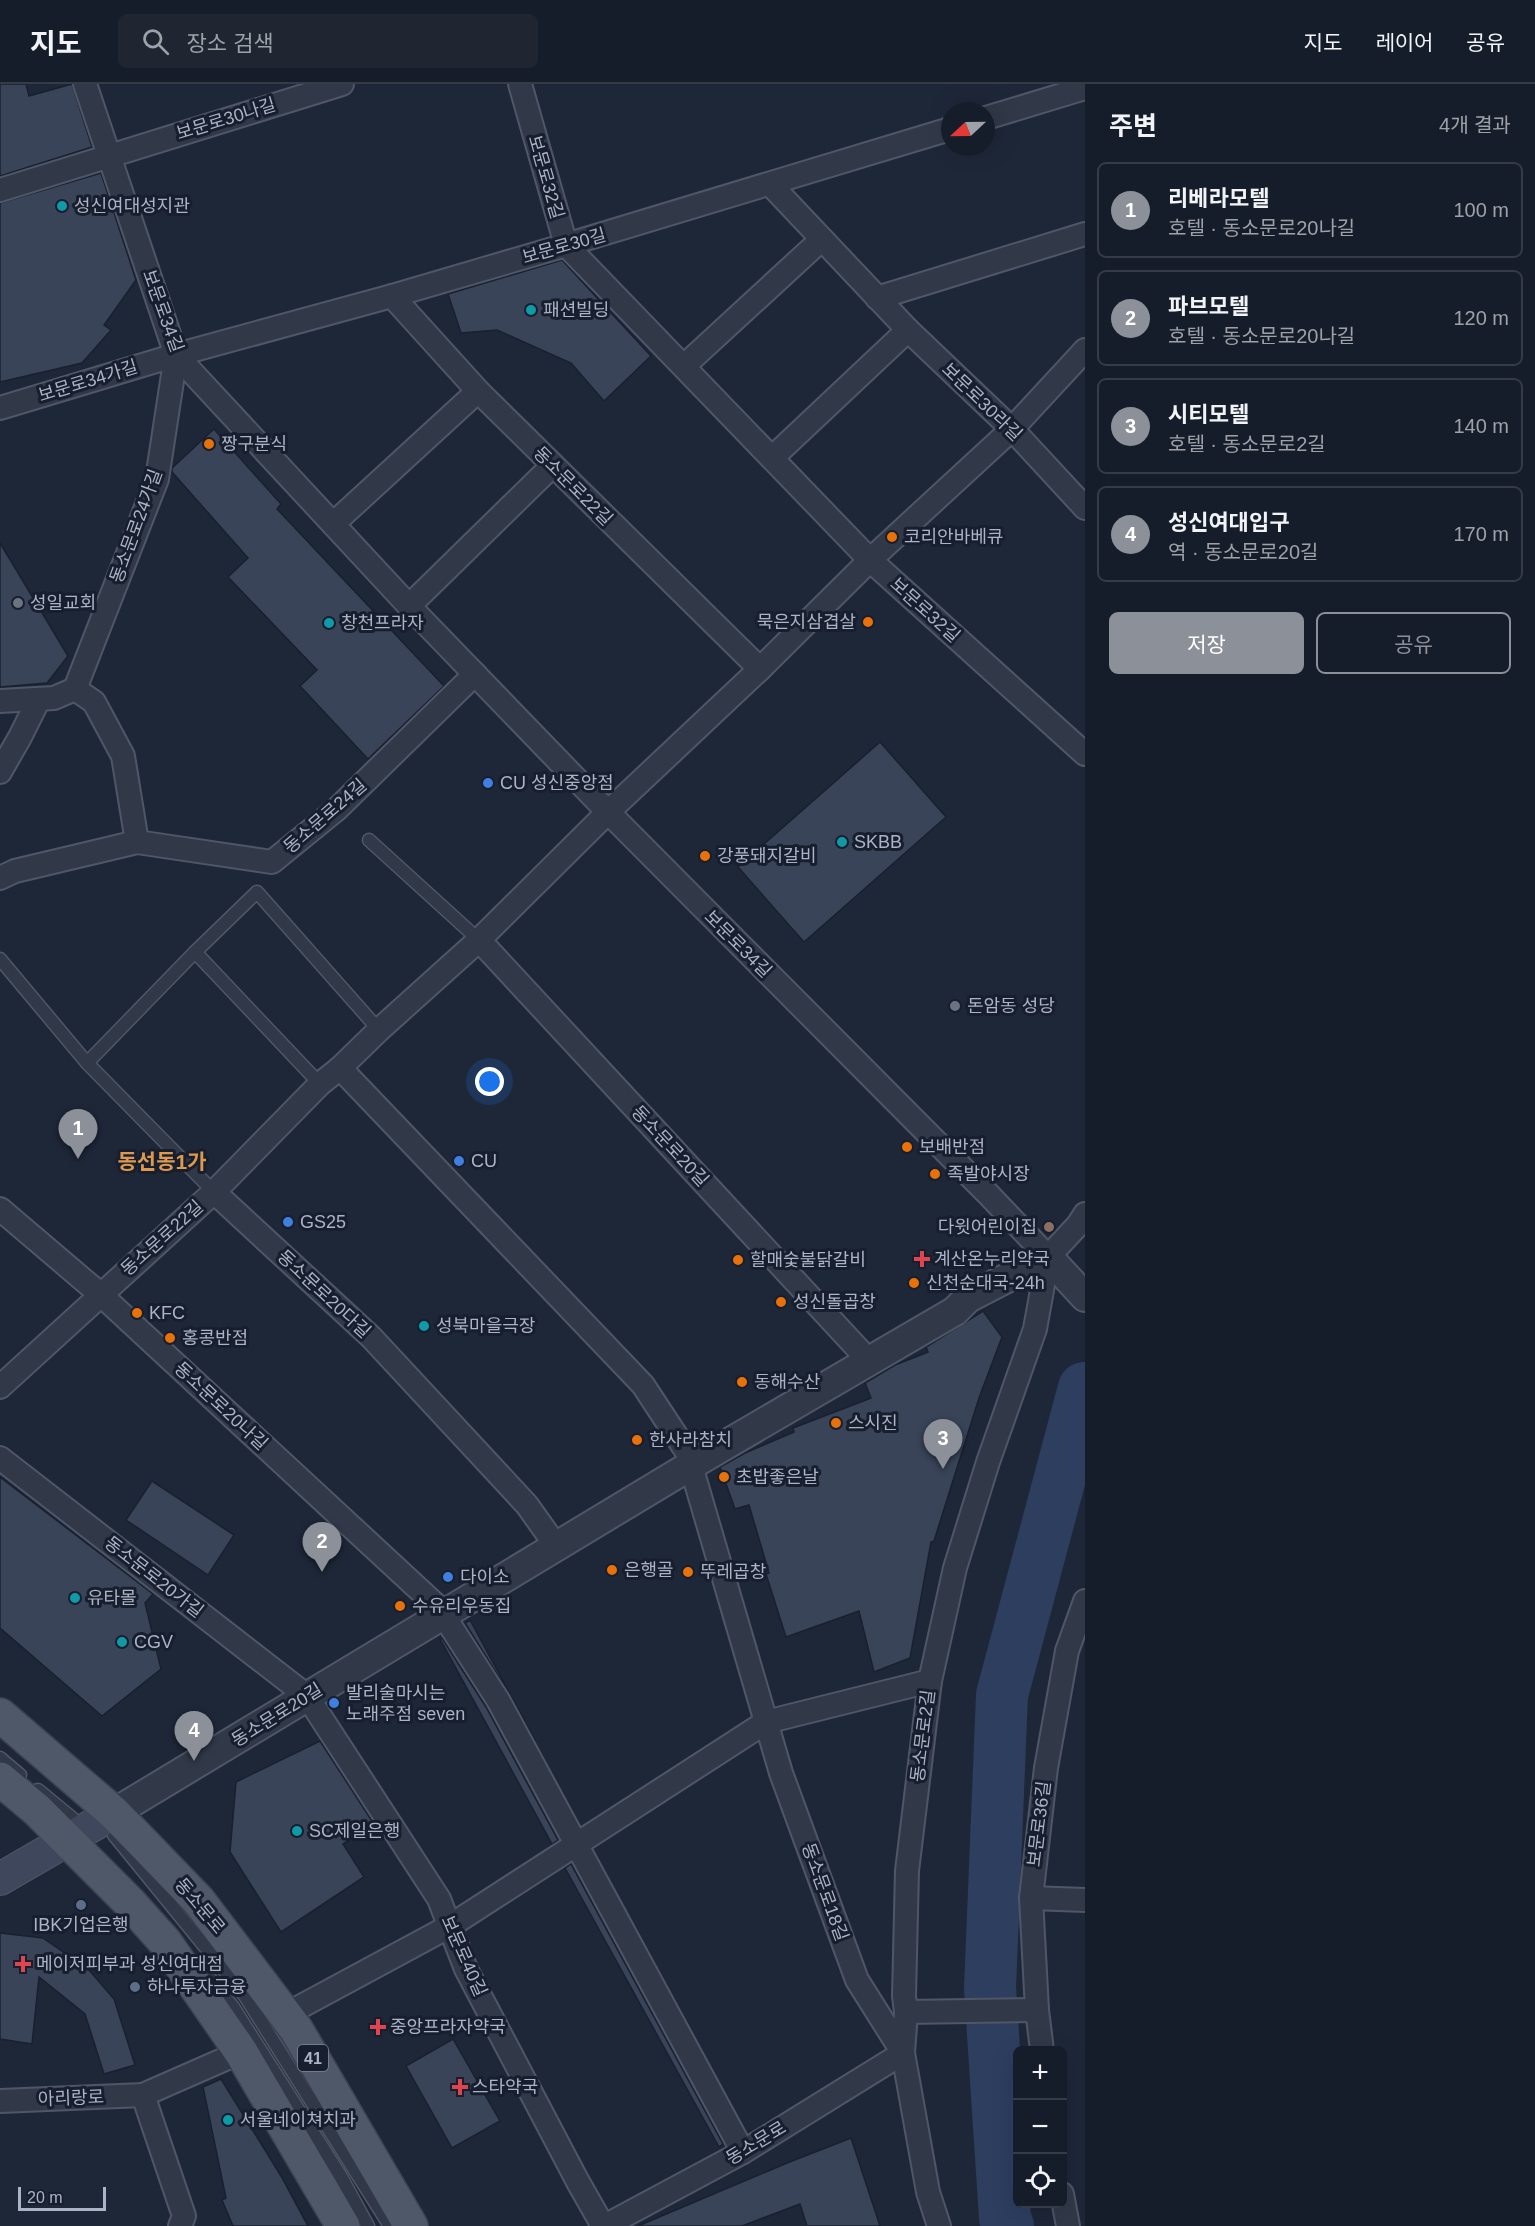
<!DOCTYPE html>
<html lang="ko">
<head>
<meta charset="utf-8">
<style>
  :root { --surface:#161d2a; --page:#1f2632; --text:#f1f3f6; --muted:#9ea2a8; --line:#353b47; --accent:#8c9099 }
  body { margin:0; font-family:Arial,"Noto Sans KR",sans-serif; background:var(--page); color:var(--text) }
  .controls { position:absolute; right:18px; bottom:18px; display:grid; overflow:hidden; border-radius:9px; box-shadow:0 6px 24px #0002 }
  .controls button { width:54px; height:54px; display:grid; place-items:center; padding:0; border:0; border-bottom:2px solid var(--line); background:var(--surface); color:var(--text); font:30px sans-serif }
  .compass { position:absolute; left:941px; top:18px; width:54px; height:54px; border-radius:50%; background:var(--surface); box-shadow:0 6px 24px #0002; rotate:248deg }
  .scale { position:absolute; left:18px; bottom:15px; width:88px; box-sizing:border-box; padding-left:6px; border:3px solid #abb3c6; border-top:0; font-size:16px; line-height:21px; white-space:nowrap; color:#abb3c6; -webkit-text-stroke:4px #171e2d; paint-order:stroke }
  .you { position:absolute; left:490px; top:998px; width:21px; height:21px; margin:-15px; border:4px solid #fff; border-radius:50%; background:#1a73e8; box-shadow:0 0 0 9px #1a73e833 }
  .badge { display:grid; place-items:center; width:39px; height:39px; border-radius:50%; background:var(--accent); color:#fff; font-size:20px; font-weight:700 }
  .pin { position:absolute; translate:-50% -50px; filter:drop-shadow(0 2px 3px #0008) }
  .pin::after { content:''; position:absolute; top:32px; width:21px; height:18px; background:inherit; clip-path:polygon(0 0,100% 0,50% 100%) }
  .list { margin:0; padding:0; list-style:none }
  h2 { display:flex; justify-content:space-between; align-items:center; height:78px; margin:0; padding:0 24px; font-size:26px }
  h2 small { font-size:20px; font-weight:400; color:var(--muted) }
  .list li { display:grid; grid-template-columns:39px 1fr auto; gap:18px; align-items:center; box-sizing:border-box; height:96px; margin:0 12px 12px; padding:0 12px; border:2px solid var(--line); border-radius:9px }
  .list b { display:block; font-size:22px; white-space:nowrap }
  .list p { margin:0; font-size:20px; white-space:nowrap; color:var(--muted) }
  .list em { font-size:20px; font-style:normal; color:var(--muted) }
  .actions { display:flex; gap:12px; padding:18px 24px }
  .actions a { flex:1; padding:14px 0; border:2px solid var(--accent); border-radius:9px; text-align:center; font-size:21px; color:var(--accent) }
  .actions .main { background:var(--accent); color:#fff }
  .icon { flex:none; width:33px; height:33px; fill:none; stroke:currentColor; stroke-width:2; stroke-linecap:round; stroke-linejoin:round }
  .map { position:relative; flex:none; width:1085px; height:2142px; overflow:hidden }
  header { display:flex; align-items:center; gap:36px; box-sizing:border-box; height:84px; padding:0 30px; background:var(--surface); border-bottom:2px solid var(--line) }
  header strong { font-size:28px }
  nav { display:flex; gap:33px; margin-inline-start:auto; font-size:21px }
  .search { width:420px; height:54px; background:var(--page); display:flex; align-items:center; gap:15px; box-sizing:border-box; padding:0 21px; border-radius:9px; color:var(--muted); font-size:22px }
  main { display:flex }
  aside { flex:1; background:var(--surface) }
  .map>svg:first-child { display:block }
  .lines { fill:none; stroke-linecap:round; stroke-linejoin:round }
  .river { stroke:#2d3e5f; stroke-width:52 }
  .building { fill:#394459; stroke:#19202f; stroke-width:1.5 }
  .service-casing { stroke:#4f5667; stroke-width:15 }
  .minor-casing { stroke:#4f5667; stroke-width:26 }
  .tertiary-casing { stroke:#4f5667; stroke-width:32 }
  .secondary-casing { stroke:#4f5667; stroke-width:34 }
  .primary-casing { stroke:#3b4252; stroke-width:36 }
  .service { stroke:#313949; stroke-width:12 }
  .minor { stroke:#313949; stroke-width:22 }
  .tertiary { stroke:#313949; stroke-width:28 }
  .secondary { stroke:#3f475c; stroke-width:32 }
  .primary { stroke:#4f5869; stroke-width:33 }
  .culture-dot { fill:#0f9aa8; stroke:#171e2d; stroke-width:2 }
  .food-dot { fill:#e8710a; stroke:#171e2d; stroke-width:2 }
  .worship-dot { fill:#6b7280; stroke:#171e2d; stroke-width:2 }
  .shop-dot { fill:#3f7fe0; stroke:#171e2d; stroke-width:2 }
  .education-dot { fill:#8d6e63; stroke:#171e2d; stroke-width:2 }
  .health-dot { fill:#e0444e; stroke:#171e2d; stroke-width:2 }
  .service-dot { fill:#5c6f8a; stroke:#171e2d; stroke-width:2 }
  .labels { text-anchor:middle; stroke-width:6; stroke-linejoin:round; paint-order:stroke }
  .shield { fill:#171e2d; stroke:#7f8698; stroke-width:1.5 }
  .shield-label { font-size:16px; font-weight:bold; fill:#abb3c6 }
  .street-label { font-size:18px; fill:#abb3c6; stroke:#171e2d }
  .poi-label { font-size:18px; fill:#abb3c6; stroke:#171e2d; text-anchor:start }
  .quarter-label { font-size:21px; font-weight:bold; fill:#dd994f; stroke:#171e2d }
</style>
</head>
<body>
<header>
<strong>지도</strong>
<div class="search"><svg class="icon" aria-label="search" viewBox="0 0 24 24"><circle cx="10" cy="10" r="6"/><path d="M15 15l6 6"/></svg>장소 검색</div>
<nav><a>지도</a><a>레이어</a><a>공유</a></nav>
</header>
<main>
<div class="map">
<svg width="1085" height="2142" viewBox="0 0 1085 2142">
  <rect width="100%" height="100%" fill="#1e2738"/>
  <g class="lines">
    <polyline class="river" points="1008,2142 1005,2134 990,1904 1002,1611 1084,1304"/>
  </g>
  <g class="building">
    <polygon points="0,0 26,0 29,12 72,0 92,63 0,92"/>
    <polygon points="101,89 136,196 104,241 111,246 82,279 0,298 0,119"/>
    <polygon points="562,176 651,272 604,317 571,279 497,246 461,249 448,210"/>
    <polygon points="214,345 281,420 277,425 444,602 368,675 300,602 317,586 228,493 248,474 172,388 172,384"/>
    <polygon points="0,459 68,572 47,599 0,603"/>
    <polygon points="880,658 946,733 804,858 738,783"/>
    <polygon points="983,1227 1002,1253 979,1314 934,1457 931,1458 910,1574 874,1588 859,1527 786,1553 766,1490 769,1489 749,1421 735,1425 720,1383 745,1369 794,1348 793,1344 871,1314 865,1299 895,1281 928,1268 926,1263"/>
    <polygon points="0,1393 153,1510 145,1519 161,1585 102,1632 0,1544"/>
    <polygon points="152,1397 234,1451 208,1491 126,1436"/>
    <polygon points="470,1536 536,1658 509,1609 465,1539"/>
    <polygon points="442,1554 486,1623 558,1756 552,1760 440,1555"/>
    <polygon points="320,1657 374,1740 343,1760 364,1793 281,1848 230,1768 236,1698"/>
    <polygon points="571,1780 723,2060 719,2063 565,1784"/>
    <polygon points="0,1849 43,1854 89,1886 114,1915 135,1981 104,1990 85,1930 39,1893 32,1960 0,1955"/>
    <polygon points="453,1955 500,2037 452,2064 406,1982"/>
    <polygon points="221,1995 281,2092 308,2142 233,2142 222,2116 226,2114 203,2003"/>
    <polygon points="851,2054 880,2142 807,2142 800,2120 742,2142 638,2142 787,2079"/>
  </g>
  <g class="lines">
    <defs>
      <g id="service">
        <polyline points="369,756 479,856"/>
        <polyline points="195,868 320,1000"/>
        <polyline points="0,875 87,979 214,1108"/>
        <polyline points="87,979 195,868 257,808 379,946"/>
        <polyline points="0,1674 20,1691"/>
        <polyline points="38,1706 72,1734 82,1747"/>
        <polyline points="114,1751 245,1912 390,2142"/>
        <polyline points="200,1882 233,1923 340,2091 368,2142"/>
      </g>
      <g id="minor">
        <polyline points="85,0 176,271 409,522 608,728 989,1111 1048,1173"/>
        <polyline points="520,0 566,161 870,476 1085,670"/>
        <polyline points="986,34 1085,4"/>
        <polyline points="770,100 908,246 1012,345 1085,424"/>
        <polyline points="0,106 342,0"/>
        <polyline points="392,212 478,307 760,585"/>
        <polyline points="877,214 1085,150"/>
        <polyline points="684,282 822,155"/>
        <polyline points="0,324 176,271 392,212 566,161 950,45"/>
        <polyline points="772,374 908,246"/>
        <polyline points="333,440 478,307"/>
        <polyline points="409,522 552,382"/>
        <polyline points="75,605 94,618 123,672 137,758"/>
        <polyline points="0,617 54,614 75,605 157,395 176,271"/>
        <polyline points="0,688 20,653 39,615"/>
        <polyline points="0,794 15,787 137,758 272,778 337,725 475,590"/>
        <polyline points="479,856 860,1267"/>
        <polyline points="340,984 643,1301 687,1368"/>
        <polyline points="214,1108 371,1253 527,1421 549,1452"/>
        <polyline points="0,1125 100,1210 438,1523"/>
        <polyline points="1048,1173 1078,1141 1085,1130"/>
        <polyline points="0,1303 214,1108 320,1000 340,984 379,946 479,856 608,728 760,585 870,476 1012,345 1085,266"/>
        <polyline points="0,1374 307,1612 439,1815 466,1885 578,2098 603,2142"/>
        <polyline points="444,1532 498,1616 743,2068"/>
        <polyline points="1031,1814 1085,1816"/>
        <polyline points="906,1928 1037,1926"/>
        <polyline points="285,1931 450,1842 766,1638 930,1597"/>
        <polyline points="1042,1966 1037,1926 1031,1814 1046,1684 1067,1567 1085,1517"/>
        <polyline points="0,2017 143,2011"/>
        <polyline points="1062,2110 1068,2142"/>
        <polyline points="180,2142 184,2132 143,2011 241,1968"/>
        <polyline points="605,2142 743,2068 903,1969 857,1896 781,1689 691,1382"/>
        <polyline points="939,2142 928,2108 903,1969 906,1928 904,1912 907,1787 930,1597 955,1484 988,1378 1035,1245 1048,1173"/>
      </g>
      <polyline id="tertiary" points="114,1729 703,1374 955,1227 968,1214 1048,1173 1085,1213"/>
      <polyline id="secondary" points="0,1795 114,1729"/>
      <g id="primary">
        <polyline points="0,1631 114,1729 199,1817 296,1945 411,2142"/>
        <polyline points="0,1695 37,1726 131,1820 165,1858 241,1968 343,2142"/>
      </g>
    </defs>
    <use href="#service" class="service-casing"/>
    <use href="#minor" class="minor-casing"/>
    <use href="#tertiary" class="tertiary-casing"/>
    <use href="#secondary" class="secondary-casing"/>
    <use href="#primary" class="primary-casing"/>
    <use href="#service" class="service"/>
    <use href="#minor" class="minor"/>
    <use href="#tertiary" class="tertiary"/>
    <use href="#secondary" class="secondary"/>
    <use href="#primary" class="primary"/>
  </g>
  <g class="culture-dot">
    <circle cx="62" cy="122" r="6"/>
    <circle cx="531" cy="226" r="6"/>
    <circle cx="329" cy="539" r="6"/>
    <circle cx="842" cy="758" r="6"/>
    <circle cx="424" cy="1242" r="6"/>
    <circle cx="75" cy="1514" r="6"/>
    <circle cx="122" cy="1558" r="6"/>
    <circle cx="297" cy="1747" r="6"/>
    <circle cx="228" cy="2036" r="6"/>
  </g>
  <g class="food-dot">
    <circle cx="209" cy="360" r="6"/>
    <circle cx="892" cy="453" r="6"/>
    <circle cx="868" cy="538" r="6"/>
    <circle cx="705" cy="772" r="6"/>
    <circle cx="907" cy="1063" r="6"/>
    <circle cx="935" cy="1090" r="6"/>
    <circle cx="738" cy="1176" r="6"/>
    <circle cx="914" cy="1199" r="6"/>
    <circle cx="781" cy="1218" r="6"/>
    <circle cx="137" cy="1229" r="6"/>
    <circle cx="170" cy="1254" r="6"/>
    <circle cx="742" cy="1298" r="6"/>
    <circle cx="836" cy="1339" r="6"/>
    <circle cx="637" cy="1356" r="6"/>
    <circle cx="724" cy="1393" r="6"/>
    <circle cx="612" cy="1486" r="6"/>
    <circle cx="688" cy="1488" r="6"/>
    <circle cx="400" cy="1522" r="6"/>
  </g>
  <g class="worship-dot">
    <circle cx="18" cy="519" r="6"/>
    <circle cx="955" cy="922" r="6"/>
  </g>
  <g class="shop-dot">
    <circle cx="488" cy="699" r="6"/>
    <circle cx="459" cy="1077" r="6"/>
    <circle cx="288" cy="1138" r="6"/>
    <circle cx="448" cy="1493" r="6"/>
    <circle cx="334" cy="1619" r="6"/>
  </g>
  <circle class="education-dot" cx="1049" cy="1143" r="6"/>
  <g class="health-dot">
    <path d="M919 1166h6v6h6v6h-6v6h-6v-6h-6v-6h6z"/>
    <path d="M20 1871h6v6h6v6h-6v6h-6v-6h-6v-6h6z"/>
    <path d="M375 1934h6v6h6v6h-6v6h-6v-6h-6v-6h6z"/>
    <path d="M457 1994h6v6h6v6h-6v6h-6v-6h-6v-6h6z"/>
  </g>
  <g class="service-dot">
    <circle cx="81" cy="1821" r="6"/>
    <circle cx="135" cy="1903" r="6"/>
  </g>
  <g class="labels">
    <rect class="shield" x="298" y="1961" width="30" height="26" rx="4.5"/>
    <g class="shield-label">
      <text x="313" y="1980">41</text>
    </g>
    <g class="street-label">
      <text transform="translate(226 35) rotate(-17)" y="6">보문로30나길</text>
      <text transform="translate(546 93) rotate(74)" y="6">보문로32길</text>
      <text transform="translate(564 162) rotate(-16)" y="6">보문로30길</text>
      <text transform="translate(163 227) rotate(70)" y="6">보문로34길</text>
      <text transform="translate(88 297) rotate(-17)" y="6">보문로34가길</text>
      <text transform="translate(982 318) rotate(44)" y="6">보문로30라길</text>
      <text transform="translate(573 402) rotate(45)" y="6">동소문로22길</text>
      <text transform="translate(136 442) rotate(-70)" y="6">동소문로24가길</text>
      <text transform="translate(925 526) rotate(42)" y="6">보문로32길</text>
      <text transform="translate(325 732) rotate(-41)" y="6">동소문로24길</text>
      <text transform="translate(738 860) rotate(45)" y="6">보문로34길</text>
      <text transform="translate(670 1062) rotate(47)" y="6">동소문로20길</text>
      <text transform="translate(162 1154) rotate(-42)" y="6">동소문로22길</text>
      <text transform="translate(324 1210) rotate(43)" y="6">동소문로20다길</text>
      <text transform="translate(221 1322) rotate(43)" y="6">동소문로20나길</text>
      <text transform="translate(154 1493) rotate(38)" y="6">동소문로20가길</text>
      <text transform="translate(277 1631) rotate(-32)" y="6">동소문로20길</text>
      <text transform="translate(923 1652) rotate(-83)" y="6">동소문로2길</text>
      <text transform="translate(1039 1740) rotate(-83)" y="6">보문로36길</text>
      <text transform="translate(825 1808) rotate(70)" y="6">동소문로18길</text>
      <text transform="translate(200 1822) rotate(50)" y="6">동소문로</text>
      <text transform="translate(464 1872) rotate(66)" y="6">보문로40길</text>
      <text transform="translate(71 2014) rotate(-2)" y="6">아리랑로</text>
      <text transform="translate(756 2059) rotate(-31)" y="6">동소문로</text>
    </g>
    <g class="poi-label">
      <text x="74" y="128">성신여대성지관</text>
      <text x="543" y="232">패션빌딩</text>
      <text x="221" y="366">짱구분식</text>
      <text x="904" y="459">코리안바베큐</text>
      <text x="30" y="525">성일교회</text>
      <text x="856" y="544" text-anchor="end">묵은지삼겹살</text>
      <text x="341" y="545">창천프라자</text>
      <text x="500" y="705">CU 성신중앙점</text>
      <text x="854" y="764">SKBB</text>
      <text x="717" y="778">강풍돼지갈비</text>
      <text x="967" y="928">돈암동 성당</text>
      <text x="919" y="1069">보배반점</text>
      <text x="471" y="1083">CU</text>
      <text x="947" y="1096">족발야시장</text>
      <text x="300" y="1144">GS25</text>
      <text x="1037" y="1149" text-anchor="end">다윗어린이집</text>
      <text x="934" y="1181">계산온누리약국</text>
      <text x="750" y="1182">할매숯불닭갈비</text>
      <text x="926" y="1205">신천순대국-24h</text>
      <text x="793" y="1224">성신돌곱창</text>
      <text x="149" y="1235">KFC</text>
      <text x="436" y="1248">성북마을극장</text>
      <text x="182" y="1260">홍콩반점</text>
      <text x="754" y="1304">동해수산</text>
      <text x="848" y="1345">스시진</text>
      <text x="649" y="1362">한사라참치</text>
      <text x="736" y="1399">초밥좋은날</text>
      <text x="624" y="1492">은행골</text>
      <text x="700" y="1494">뚜레곱창</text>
      <text x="460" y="1499">다이소</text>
      <text x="87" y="1520">유타몰</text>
      <text x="412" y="1528">수유리우동집</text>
      <text x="134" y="1564">CGV</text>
      <text x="346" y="1615">발리술마시는<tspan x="346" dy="21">노래주점 seven</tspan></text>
      <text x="309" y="1753">SC제일은행</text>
      <text x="81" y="1847" text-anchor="middle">IBK기업은행</text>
      <text x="36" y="1886">메이저피부과 성신여대점</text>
      <text x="147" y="1909">하나투자금융</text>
      <text x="390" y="1949">중앙프라자약국</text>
      <text x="472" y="2009">스타약국</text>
      <text x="240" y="2042">서울네이쳐치과</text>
    </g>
    <g class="quarter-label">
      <text x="162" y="1085">동선동1가</text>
    </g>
  </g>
</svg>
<div class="controls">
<button>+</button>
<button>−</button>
<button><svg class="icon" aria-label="locate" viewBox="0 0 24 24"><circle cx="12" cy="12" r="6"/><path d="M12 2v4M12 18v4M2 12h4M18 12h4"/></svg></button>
</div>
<svg class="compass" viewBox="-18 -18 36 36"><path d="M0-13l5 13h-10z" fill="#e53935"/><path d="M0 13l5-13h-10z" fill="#9ea2a8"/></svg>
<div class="scale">20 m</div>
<div class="you"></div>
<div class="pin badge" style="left:78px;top:1075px">1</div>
<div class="pin badge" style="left:322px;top:1488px">2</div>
<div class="pin badge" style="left:943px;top:1385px">3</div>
<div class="pin badge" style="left:194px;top:1677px">4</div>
</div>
<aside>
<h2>주변<small>4개 결과</small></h2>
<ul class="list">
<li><span class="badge">1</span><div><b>리베라모텔</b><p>호텔 · 동소문로20나길</p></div><em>100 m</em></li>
<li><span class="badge">2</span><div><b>파브모텔</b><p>호텔 · 동소문로20나길</p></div><em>120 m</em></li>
<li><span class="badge">3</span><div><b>시티모텔</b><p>호텔 · 동소문로2길</p></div><em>140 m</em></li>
<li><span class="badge">4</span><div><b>성신여대입구</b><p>역 · 동소문로20길</p></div><em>170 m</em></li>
</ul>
<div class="actions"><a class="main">저장</a><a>공유</a></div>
</aside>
</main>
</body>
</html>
